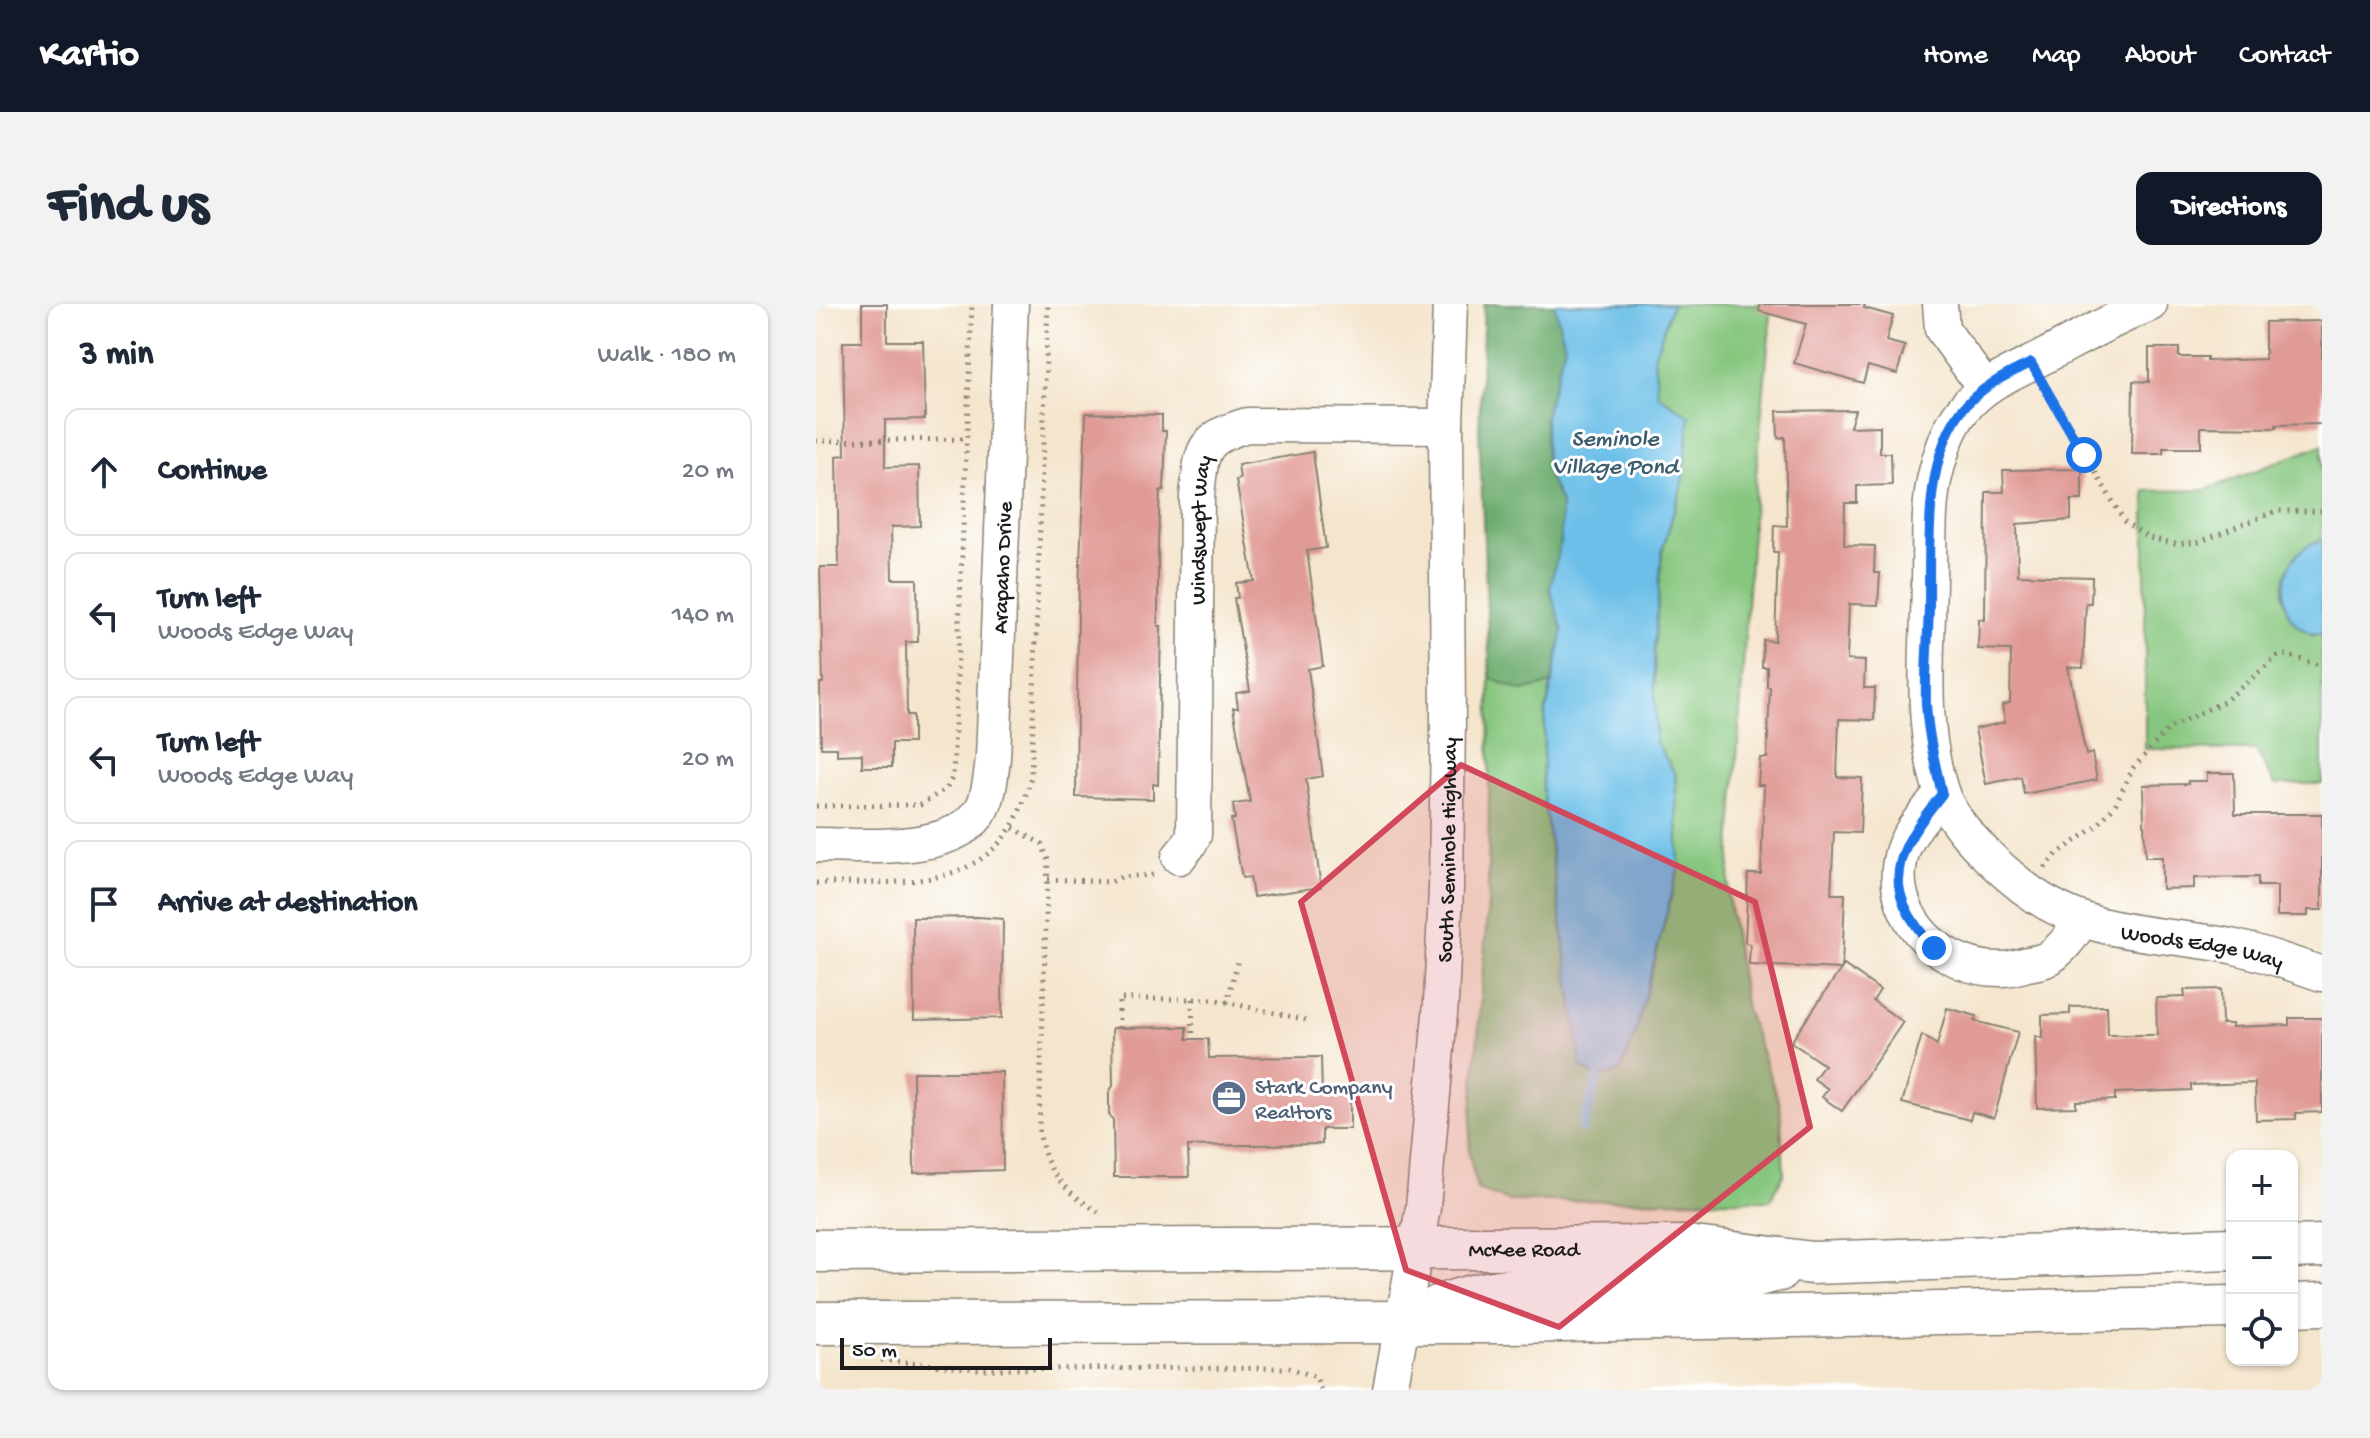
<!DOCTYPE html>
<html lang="en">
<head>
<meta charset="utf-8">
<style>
  :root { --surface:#fff; --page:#f2f2f3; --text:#1f2937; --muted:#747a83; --line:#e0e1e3; --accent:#111827 }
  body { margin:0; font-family:"Gochi Hand",sans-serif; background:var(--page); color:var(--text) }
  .controls { position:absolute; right:24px; bottom:24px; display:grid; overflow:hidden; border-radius:16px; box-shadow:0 2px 6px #0004 }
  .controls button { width:72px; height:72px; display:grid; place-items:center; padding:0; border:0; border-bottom:2px solid var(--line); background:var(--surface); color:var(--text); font:40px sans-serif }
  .scale { position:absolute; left:24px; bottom:20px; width:212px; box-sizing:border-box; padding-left:8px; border:4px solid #1c1c1c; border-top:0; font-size:22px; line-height:28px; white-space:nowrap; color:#1c1c1c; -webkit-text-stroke:6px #fff; paint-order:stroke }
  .stop { position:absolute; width:24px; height:24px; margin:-18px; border:6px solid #1a73e8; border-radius:50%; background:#fff }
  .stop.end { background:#1a73e8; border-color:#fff; box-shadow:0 2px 8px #0008 }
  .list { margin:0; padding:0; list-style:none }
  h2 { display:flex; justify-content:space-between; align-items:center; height:104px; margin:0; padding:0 32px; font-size:34px }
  h2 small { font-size:26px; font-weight:400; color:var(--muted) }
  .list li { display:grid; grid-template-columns:52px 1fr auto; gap:24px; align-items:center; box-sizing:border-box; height:128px; margin:0 16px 16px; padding:0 16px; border:2px solid var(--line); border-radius:16px }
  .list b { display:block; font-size:30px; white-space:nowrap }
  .list p { margin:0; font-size:26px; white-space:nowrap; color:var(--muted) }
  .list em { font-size:26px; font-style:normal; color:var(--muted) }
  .icon { flex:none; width:44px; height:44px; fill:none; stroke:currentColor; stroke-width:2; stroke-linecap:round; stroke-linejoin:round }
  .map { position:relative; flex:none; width:1506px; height:1086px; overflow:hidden; border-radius:16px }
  header { display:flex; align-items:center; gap:48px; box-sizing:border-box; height:112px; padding:0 40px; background:var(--accent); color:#fff }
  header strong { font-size:38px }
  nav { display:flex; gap:44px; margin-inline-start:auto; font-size:28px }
  .intro { display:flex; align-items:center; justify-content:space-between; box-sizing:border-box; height:192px; padding:0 48px }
  h1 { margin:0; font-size:56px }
  .button { padding:20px 36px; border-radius:16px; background:var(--accent); color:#fff; font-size:28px; font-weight:700 }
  main { display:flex; gap:48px; padding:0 48px }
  aside { flex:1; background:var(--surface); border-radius:16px; box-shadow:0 2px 6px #0004 }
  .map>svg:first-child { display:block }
  .green { fill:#86c67e; stroke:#51714d; stroke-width:2 }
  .forest { fill:#6cab6d; stroke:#446444; stroke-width:2 }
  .water { fill:#6cbfe8; stroke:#446e82; stroke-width:2 }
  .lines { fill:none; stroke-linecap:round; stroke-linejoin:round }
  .stream { stroke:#6cbfe8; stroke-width:9 }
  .building { fill:#e19b96 }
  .minor-casing { stroke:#888074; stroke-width:37 }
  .major-casing { stroke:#888074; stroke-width:45 }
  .path { stroke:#888074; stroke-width:5; stroke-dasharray:2 6; stroke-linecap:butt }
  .minor { stroke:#fff; stroke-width:34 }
  .major { stroke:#fff; stroke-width:42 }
  .route { stroke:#1a73e8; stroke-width:10 }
  .marked { fill:#d1495b; fill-opacity:0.2; stroke:#d1495b; stroke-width:6; stroke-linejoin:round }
  .labels { text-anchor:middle; stroke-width:6; stroke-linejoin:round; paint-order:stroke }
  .street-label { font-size:22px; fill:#1c1c1c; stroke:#fff }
  .service-label { font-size:22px; fill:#4e5e75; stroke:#fff; text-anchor:start }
  .water-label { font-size:24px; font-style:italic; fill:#3c5d6e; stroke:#fff }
</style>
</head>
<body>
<header>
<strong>Kartio</strong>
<nav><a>Home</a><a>Map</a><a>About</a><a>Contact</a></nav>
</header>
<div class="intro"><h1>Find us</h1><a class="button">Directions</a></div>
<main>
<aside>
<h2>3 min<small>Walk · 180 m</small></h2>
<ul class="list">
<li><svg class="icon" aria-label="ahead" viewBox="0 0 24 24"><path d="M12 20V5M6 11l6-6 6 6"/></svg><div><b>Continue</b></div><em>20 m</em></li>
<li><svg class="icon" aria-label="left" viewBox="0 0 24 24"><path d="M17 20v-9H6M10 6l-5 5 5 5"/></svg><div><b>Turn left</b><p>Woods Edge Way</p></div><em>140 m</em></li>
<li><svg class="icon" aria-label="left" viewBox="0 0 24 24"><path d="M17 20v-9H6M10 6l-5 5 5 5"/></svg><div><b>Turn left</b><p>Woods Edge Way</p></div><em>20 m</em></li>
<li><svg class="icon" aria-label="arrive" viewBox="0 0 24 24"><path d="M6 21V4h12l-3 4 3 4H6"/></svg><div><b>Arrive at destination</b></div></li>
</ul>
</aside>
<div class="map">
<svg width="1506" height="1086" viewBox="0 0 1506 1086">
  <rect width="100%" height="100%" fill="#fff"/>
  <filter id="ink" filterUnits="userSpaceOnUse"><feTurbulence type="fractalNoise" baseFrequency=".0125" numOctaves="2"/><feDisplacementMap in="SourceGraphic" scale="16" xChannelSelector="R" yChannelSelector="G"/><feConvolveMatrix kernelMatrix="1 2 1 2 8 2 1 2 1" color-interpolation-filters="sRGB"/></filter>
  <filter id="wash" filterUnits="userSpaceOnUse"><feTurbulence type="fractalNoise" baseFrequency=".006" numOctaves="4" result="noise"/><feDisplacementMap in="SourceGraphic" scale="32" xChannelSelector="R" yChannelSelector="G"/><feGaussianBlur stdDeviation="1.8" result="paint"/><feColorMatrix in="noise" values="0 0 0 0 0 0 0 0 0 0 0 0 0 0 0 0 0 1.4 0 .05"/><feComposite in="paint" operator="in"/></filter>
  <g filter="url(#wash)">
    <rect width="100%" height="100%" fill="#f4e5cc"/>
    <g class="green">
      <polygon points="856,0 956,0 939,181 912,591 930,705 964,801 968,870 954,896 692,897 661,885 653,848 672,599 674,374 706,387 735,380 729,412 726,484 766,763 782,772 804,768 820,727 863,562 859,470 840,438 838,345 846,247 866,180 842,92 838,53"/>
      <path d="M1506 141V236C1493 239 1490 245 1481 255 1454 289 1468 306 1497 331L1506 330V480H1459L1440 446 1329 445V187L1390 186Z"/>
    </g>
    <polygon class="forest" points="668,0 738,0 749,41 729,112 730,166 745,199 745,236 734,284 747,327 735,380 706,387 674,374 663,126"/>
    <g class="water">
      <polygon points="738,0 856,0 838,53 842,91 874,112 866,180 846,247 838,345 840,438 859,470 863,562 820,727 804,768 782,773 766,764 726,484 729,412 747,327 734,284 745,236 745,199 730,166 729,112 749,41"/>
      <path d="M1506 236V330C1458 332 1452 249 1506 236Z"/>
    </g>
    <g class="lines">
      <polyline class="stream" points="766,825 782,773"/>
    </g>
    <g id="blocks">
      <g class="building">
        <polygon points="46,0 71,0 71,37 107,37 109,115 69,116 69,163 103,162 104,222 75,223 76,275 101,275 102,338 90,338 91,411 97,411 97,439 76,439 76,463 46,463 46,450 21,451 21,444 5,444 4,379 7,379 4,263 23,263 21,152 29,151 27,38 46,38"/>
        <polygon points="944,0 1049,0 1048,4 1077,12 1070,37 1089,42 1081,70 1052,62 1047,79 978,59 990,20 943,7"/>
        <polygon points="1506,17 1506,120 1460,121 1460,124 1385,123 1385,144 1347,144 1347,150 1316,150 1317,77 1333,78 1333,44 1363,44 1363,53 1391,53 1391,57 1449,55 1449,18"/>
        <polygon points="1039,106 1034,123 1064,122 1064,149 1075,149 1076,181 1041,182 1041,199 1029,199 1028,241 1059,242 1058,269 1064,269 1062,301 1033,300 1031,356 1049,357 1048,384 1059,384 1058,416 1023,415 1021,473 1046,474 1044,529 1018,528 1015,590 1029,590 1026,664 1028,661 1064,686 1057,697 1087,718 1026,807 1006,793 1012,785 998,775 1008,761 975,738 1025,665 933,661 934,640 929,639 932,570 945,570 948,481 942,481 944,454 951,454 954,383 951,383 951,363 946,363 947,336 959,337 962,248 957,248 958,221 971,222 969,133 962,134 961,107"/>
        <polygon points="270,109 346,111 346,127 350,127 348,187 344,187 342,239 342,322 345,322 342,481 337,480 337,495 260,493 262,309"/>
        <polygon points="497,148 510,244 491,247 507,362 492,365 507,472 490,475 505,583 437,593 434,573 426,574 415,515 419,515 417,500 434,498 417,404 422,404 420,389 434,387 418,294 422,294 420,279 438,277 420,176 424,175 422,161"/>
        <polygon points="1266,165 1266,196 1255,196 1255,216 1201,220 1202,271 1276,273 1275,299 1270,299 1267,364 1252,363 1270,451 1276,449 1281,476 1208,490 1205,473 1170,480 1159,425 1189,418 1186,401 1194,399 1195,346 1162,345 1163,315 1169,316 1170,188 1188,188 1187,166"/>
        <polygon points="1391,469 1418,469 1419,510 1506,510 1506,606 1492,606 1492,612 1461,612 1461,582 1442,582 1442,573 1378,574 1378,584 1346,585 1346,553 1329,553 1327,481 1372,480 1372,477 1391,477"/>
        <polygon points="162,613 187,615 186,714 98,716 97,614"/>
        <polygon points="1405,685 1406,720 1416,720 1416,723 1473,721 1473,714 1506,714 1506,808 1480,809 1480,815 1440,816 1439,779 1375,781 1375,786 1299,789 1299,796 1260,797 1260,803 1221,804 1219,732 1226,734 1226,711 1254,710 1254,703 1291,702 1292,731 1341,731 1340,694 1369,693 1368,686"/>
        <polygon points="1131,704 1161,712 1159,717 1202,728 1178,814 1156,808 1154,816 1086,799 1106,731 1121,741"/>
        <polygon points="371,723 371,735 392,735 393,754 505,753 506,789 534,789 534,825 506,825 506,840 372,842 373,873 298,873 297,816 293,810 293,788 297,782 296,724"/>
        <polygon points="97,768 186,768 187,866 98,869"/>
      </g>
    </g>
  </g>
  <g filter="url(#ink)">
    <use href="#blocks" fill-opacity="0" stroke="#888074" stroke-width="2"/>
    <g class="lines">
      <defs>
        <g id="minor">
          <polyline points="1124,0 1126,25 1169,84"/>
          <path id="s1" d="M1334 0C1299 14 1265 33 1231 51 1201 67 1168 78 1146 107 1134 122 1125 148 1120 168 1111 203 1114 241 1113 276 1112 346 1103 419 1125 487 1136 521 1179 561 1207 583 1274 635 1343 627 1419 643 1448 649 1478 661 1506 670"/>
          <path d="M1126 490C1110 509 1088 531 1084 557 1073 617 1129 667 1187 665 1195 665 1204 662 1211 660 1217 659 1224 658 1229 656 1245 648 1257 630 1266 616"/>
          <path id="s2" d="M0 541C47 541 141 552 167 503 174 488 175 470 177 454L195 0"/>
          <path id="s3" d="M363 553 372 542 378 531 381 192C386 146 384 135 431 121L630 122"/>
          <path id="s4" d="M574 1086 607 904 625 698 630 585 632 413 630 122 634 0"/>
        </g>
        <g id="major">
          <polyline points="1476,943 1506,942"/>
          <path id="s5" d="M0 947 871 943 996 959 1416 945"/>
          <polyline points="1476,1001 1506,1000"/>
          <path d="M622 1003C699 971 802 988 885 982 911 980 938 971 963 966"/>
          <polyline points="0,1019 694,1018 1416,1003"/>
        </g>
      </defs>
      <use href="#minor" class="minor-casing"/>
      <use href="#major" class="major-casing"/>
      <g class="path">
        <polyline points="1230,86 1309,218 1333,234 1360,240 1383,238 1460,207 1506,207"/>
        <polyline points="0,137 151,135"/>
        <polyline points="0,502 104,501 131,484 137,472 156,0"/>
        <path d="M197 524 226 540 232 556 223 823C228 870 249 887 287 911"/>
        <polyline points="1229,564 1241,550 1281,522 1299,501 1317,464 1353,424 1409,397 1462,352 1470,351 1506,362"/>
        <polyline points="232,575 295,578 305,573 339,571"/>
        <path d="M0 579C98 578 188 590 215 472L232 0"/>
        <polyline points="376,695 377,735"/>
        <polyline points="411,699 422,656"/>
        <polyline points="303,724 303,695 396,695 495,717"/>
        <polyline points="65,1056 162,1065 474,1064 500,1073 505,1086"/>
      </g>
      <use href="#minor" class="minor"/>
      <use href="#major" class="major"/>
    </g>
  </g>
  <g class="lines" filter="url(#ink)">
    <path class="route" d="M1118 644C1062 582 1078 549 1126 490 1119 460 1112 431 1110 400 1109 368 1112 335 1113 303 1114 241 1107 159 1145 107 1163 84 1189 71 1215 59L1268 151"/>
  </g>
  <path class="marked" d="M645 461 939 598 994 823 743 1023 590 966 485 598Z"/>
  <defs>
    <symbol id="office-disc" viewBox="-11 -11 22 22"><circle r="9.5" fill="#5c6f8a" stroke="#fff"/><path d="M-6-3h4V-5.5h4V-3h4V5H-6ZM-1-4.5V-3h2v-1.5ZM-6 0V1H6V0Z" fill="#fff"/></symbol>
  </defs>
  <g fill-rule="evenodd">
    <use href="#office-disc" x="393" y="774" width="40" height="40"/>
  </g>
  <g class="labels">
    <g class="street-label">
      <text dy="8" stroke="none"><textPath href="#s3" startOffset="332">Windswept Way</textPath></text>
      <text dy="8" stroke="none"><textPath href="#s2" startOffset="420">Arapaho Drive</textPath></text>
      <text dy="8" stroke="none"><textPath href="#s4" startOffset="544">South Seminole Highway</textPath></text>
      <text dy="8" stroke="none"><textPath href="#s1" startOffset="924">Woods Edge Way</textPath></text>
      <text dy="8" stroke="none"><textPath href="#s5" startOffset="708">McKee Road</textPath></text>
    </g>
    <g class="service-label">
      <text x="439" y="789">Stark Company<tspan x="439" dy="25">Realtors</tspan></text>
    </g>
    <g class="water-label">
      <text x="799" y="141">Seminole<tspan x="799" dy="28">Village Pond</tspan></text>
    </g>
  </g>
</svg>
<div class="controls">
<button>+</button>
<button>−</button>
<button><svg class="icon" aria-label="locate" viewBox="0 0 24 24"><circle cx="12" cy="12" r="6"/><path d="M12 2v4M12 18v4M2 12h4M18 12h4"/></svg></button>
</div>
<div class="scale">50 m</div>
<div class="stop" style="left:1268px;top:151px"></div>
<div class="stop end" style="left:1118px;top:644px"></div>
</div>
</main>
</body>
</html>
